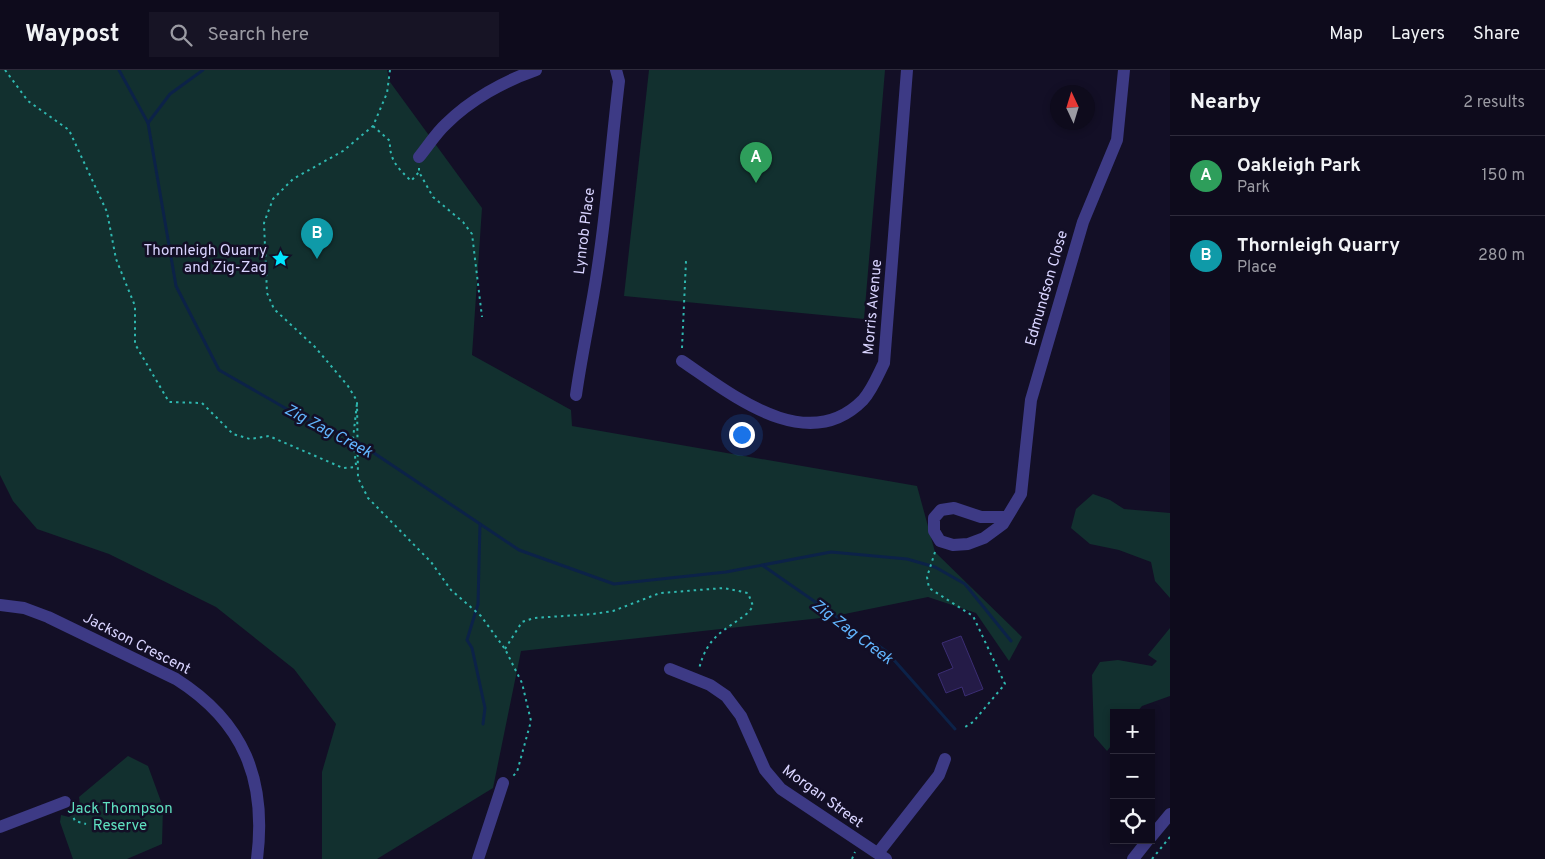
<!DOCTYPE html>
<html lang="en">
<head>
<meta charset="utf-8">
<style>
  :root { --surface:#0e0b1c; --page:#171425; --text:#f1f3f6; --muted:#9b9ba3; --line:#2e2b3b; --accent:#db2777 }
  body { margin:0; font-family:Overpass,sans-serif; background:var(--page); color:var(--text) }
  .controls { position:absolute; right:15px; bottom:15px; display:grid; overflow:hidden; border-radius:0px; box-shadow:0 2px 8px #0003 }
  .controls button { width:45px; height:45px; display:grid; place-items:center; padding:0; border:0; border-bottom:1px solid var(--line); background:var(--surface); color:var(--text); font:25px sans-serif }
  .compass { position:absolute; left:1050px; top:15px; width:45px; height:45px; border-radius:50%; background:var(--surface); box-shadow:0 2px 8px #0003; rotate:356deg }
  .you { position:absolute; left:741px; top:364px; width:18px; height:18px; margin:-12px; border:4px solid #fff; border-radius:50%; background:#1a73e8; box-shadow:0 0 0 8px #1a73e833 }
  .badge { display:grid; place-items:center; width:32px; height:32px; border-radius:50%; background:var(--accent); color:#fff; font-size:16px; font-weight:700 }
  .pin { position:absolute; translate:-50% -41px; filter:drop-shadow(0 1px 2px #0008) }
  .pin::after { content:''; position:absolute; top:26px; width:18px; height:15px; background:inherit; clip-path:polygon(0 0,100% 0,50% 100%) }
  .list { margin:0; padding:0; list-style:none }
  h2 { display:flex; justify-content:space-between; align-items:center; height:65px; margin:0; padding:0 20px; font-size:21px }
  h2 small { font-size:16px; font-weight:400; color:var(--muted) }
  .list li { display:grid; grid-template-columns:32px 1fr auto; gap:15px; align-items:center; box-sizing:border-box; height:80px; padding:0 20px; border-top:1px solid var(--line) }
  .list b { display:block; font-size:19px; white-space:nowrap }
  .list p { margin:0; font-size:16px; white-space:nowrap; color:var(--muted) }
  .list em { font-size:16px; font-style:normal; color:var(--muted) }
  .icon { flex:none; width:28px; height:28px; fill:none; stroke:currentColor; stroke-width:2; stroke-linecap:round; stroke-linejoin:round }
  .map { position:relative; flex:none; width:1170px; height:789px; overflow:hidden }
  header { display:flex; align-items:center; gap:30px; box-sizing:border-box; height:70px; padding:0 25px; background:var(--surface); border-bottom:1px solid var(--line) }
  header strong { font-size:24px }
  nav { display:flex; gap:28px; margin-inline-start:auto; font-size:18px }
  .search { width:350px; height:45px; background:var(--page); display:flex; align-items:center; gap:12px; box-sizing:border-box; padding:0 18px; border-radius:0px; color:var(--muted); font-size:19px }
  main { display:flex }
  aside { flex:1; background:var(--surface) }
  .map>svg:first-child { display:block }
  .green { fill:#12302f }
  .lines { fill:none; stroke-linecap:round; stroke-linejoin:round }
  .stream { stroke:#0c2248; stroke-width:3 }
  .building { fill:#241b47; stroke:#3b2d73 }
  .path { stroke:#2fb8b0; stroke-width:2; stroke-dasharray:2.5 4; stroke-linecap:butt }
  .minor { stroke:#3d3a85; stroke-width:12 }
  .labels { text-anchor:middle; stroke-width:5; stroke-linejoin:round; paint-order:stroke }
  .street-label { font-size:15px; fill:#d9d4ff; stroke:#130f26 }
  .poi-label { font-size:15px; fill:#d9d4ff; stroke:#130f26; text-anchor:end }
  .park-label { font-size:15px; fill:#5fe0c0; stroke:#130f26 }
  .water-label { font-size:16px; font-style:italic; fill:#62b6ff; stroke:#130f26 }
</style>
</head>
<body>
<header>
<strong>Waypost</strong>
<div class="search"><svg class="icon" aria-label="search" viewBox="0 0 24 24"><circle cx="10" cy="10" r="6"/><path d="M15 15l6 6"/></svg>Search here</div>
<nav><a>Map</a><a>Layers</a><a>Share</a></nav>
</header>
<main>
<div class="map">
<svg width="1170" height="789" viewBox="0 0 1170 789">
  <rect width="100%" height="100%" fill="#130f26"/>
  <g class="green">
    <polygon points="0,0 387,0 390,12 482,138 472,285 571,340 572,356 917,416 935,482 1022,567 1009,591 976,543 928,527 830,547 521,581 493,718 377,789 322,789 322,702 336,654 294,599 216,537 109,484 37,459 13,431 0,405"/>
    <polygon points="649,0 885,0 864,249 624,226"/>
    <polygon points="1093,424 1110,430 1124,439 1170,443 1170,528 1155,511 1151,492 1119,480 1090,474 1071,458 1076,439"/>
    <polygon points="1170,558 1170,626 1142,636 1136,643 1114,643 1114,672 1107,681 1094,666 1092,605 1100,592 1118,590 1152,596 1157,591 1148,585"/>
    <path d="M128 686 148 696 163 737 162 774 127 789H73L60 752 61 745 69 747C77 741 81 737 79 727Z"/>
  </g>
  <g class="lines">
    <g class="stream">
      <polyline points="119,0 148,53 176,216 219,300 299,346 353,369 519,480 614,514 726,502 831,482 907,489 935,497 965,514 1011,571"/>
      <polyline points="148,53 170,24 203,0"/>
      <polyline points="480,454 478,534 467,570 472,578 485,638 483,654"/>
      <polyline points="762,495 886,581 955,659"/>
    </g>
  </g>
  <polygon class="building" points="961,566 983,619 965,626 962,617 946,623 938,604 953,598 942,573"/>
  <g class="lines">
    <g class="path">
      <polyline points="5,0 28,31 69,60 107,142 116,189 135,236 135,274 169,332 202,333 233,364 250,369 269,366 343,398 357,397"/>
      <polyline points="390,0 387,23 373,56 343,81 293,109 273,129 264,153 267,223 274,239 315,277 348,316 357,331 358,408 368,428 431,492 451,520 481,546 505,579 522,613 531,651 517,702 513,706"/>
      <path d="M373 56 390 71C389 90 398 98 411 111L419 102"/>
      <polyline points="419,98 419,102 433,127 463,152 472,164 482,247"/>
      <polyline points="682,278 686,191"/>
      <polyline points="356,395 353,369 357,333"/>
      <polyline points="935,482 927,507 929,518 973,546 1005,614 973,652 965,657"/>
      <path d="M505 579 522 552 534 548 593 544 613 541 660 523 724 518 748 523 753 536 749 542C724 562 708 564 699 599"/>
      <polyline points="71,742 75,751 86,754"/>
      <polyline points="852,789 855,782"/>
      <polyline points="1152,789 1170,767"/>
    </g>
    <g class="minor">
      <path d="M419 87C428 76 436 63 446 54 470 30 504 11 536 0"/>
      <path d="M682 291C731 324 807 387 863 330 872 320 878 305 884 293L907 0"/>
      <path d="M576 325C580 296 586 267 591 238 605 163 610 86 619 11L616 0"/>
      <polyline points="1007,447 981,447 954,438 941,440 934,448 934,461 940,471 953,475 968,474 984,468 1003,454 1021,424 1031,330 1083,152 1117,70 1124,0"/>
      <path d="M0 535 24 538 48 547 176 609C244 652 267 710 257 789"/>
      <polyline points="670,599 710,615 726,626 741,646 765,700 781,719 886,789"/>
      <polyline points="0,757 65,732"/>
      <polyline points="1151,767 1170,744"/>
      <polyline points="878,783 939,705 945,689"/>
      <polyline points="478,789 503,713"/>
      <polyline points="1133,789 1148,770"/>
    </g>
  </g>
  <defs>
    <symbol id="sight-bare" viewBox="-9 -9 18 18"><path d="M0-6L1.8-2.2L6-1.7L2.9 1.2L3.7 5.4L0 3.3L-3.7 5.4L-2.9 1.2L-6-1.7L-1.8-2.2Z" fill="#00e5ff" stroke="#130f26" stroke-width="2.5" paint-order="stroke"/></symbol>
  </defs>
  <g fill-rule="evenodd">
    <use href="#sight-bare" x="268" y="176" width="25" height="25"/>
  </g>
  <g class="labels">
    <g class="street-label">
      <text transform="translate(584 161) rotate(-83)" y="5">Lynrob Place</text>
      <text transform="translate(1046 218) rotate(-74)" y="5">Edmundson Close</text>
      <text transform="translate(872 237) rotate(-85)" y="5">Morris Avenue</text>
      <text transform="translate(137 573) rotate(27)" y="5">Jackson Crescent</text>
      <text transform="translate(823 726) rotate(36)" y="5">Morgan Street</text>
    </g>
    <g class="poi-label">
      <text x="267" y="185">Thornleigh Quarry<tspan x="267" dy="17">and Zig-Zag</tspan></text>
    </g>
    <g class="park-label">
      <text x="120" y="743">Jack Thompson<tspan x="120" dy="17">Reserve</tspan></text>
    </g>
    <g class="water-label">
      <text transform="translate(329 360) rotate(28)" y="6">Zig Zag Creek</text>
      <text transform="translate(853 561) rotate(37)" y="6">Zig Zag Creek</text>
    </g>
  </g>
</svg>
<div class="controls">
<button>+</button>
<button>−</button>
<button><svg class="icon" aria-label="locate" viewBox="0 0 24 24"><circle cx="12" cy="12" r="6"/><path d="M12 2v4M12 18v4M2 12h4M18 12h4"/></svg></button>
</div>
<svg class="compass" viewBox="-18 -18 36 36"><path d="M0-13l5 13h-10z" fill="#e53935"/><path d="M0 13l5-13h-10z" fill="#9b9ba3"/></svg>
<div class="you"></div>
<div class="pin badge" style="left:756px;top:113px;background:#2e9e5b">A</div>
<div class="pin badge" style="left:317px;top:189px;background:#0f9aa8">B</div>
</div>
<aside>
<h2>Nearby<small>2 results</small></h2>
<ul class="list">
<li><span class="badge" style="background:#2e9e5b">A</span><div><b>Oakleigh Park</b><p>Park</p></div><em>150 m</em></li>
<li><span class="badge" style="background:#0f9aa8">B</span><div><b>Thornleigh Quarry</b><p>Place</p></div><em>280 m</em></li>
</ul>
</aside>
</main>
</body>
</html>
